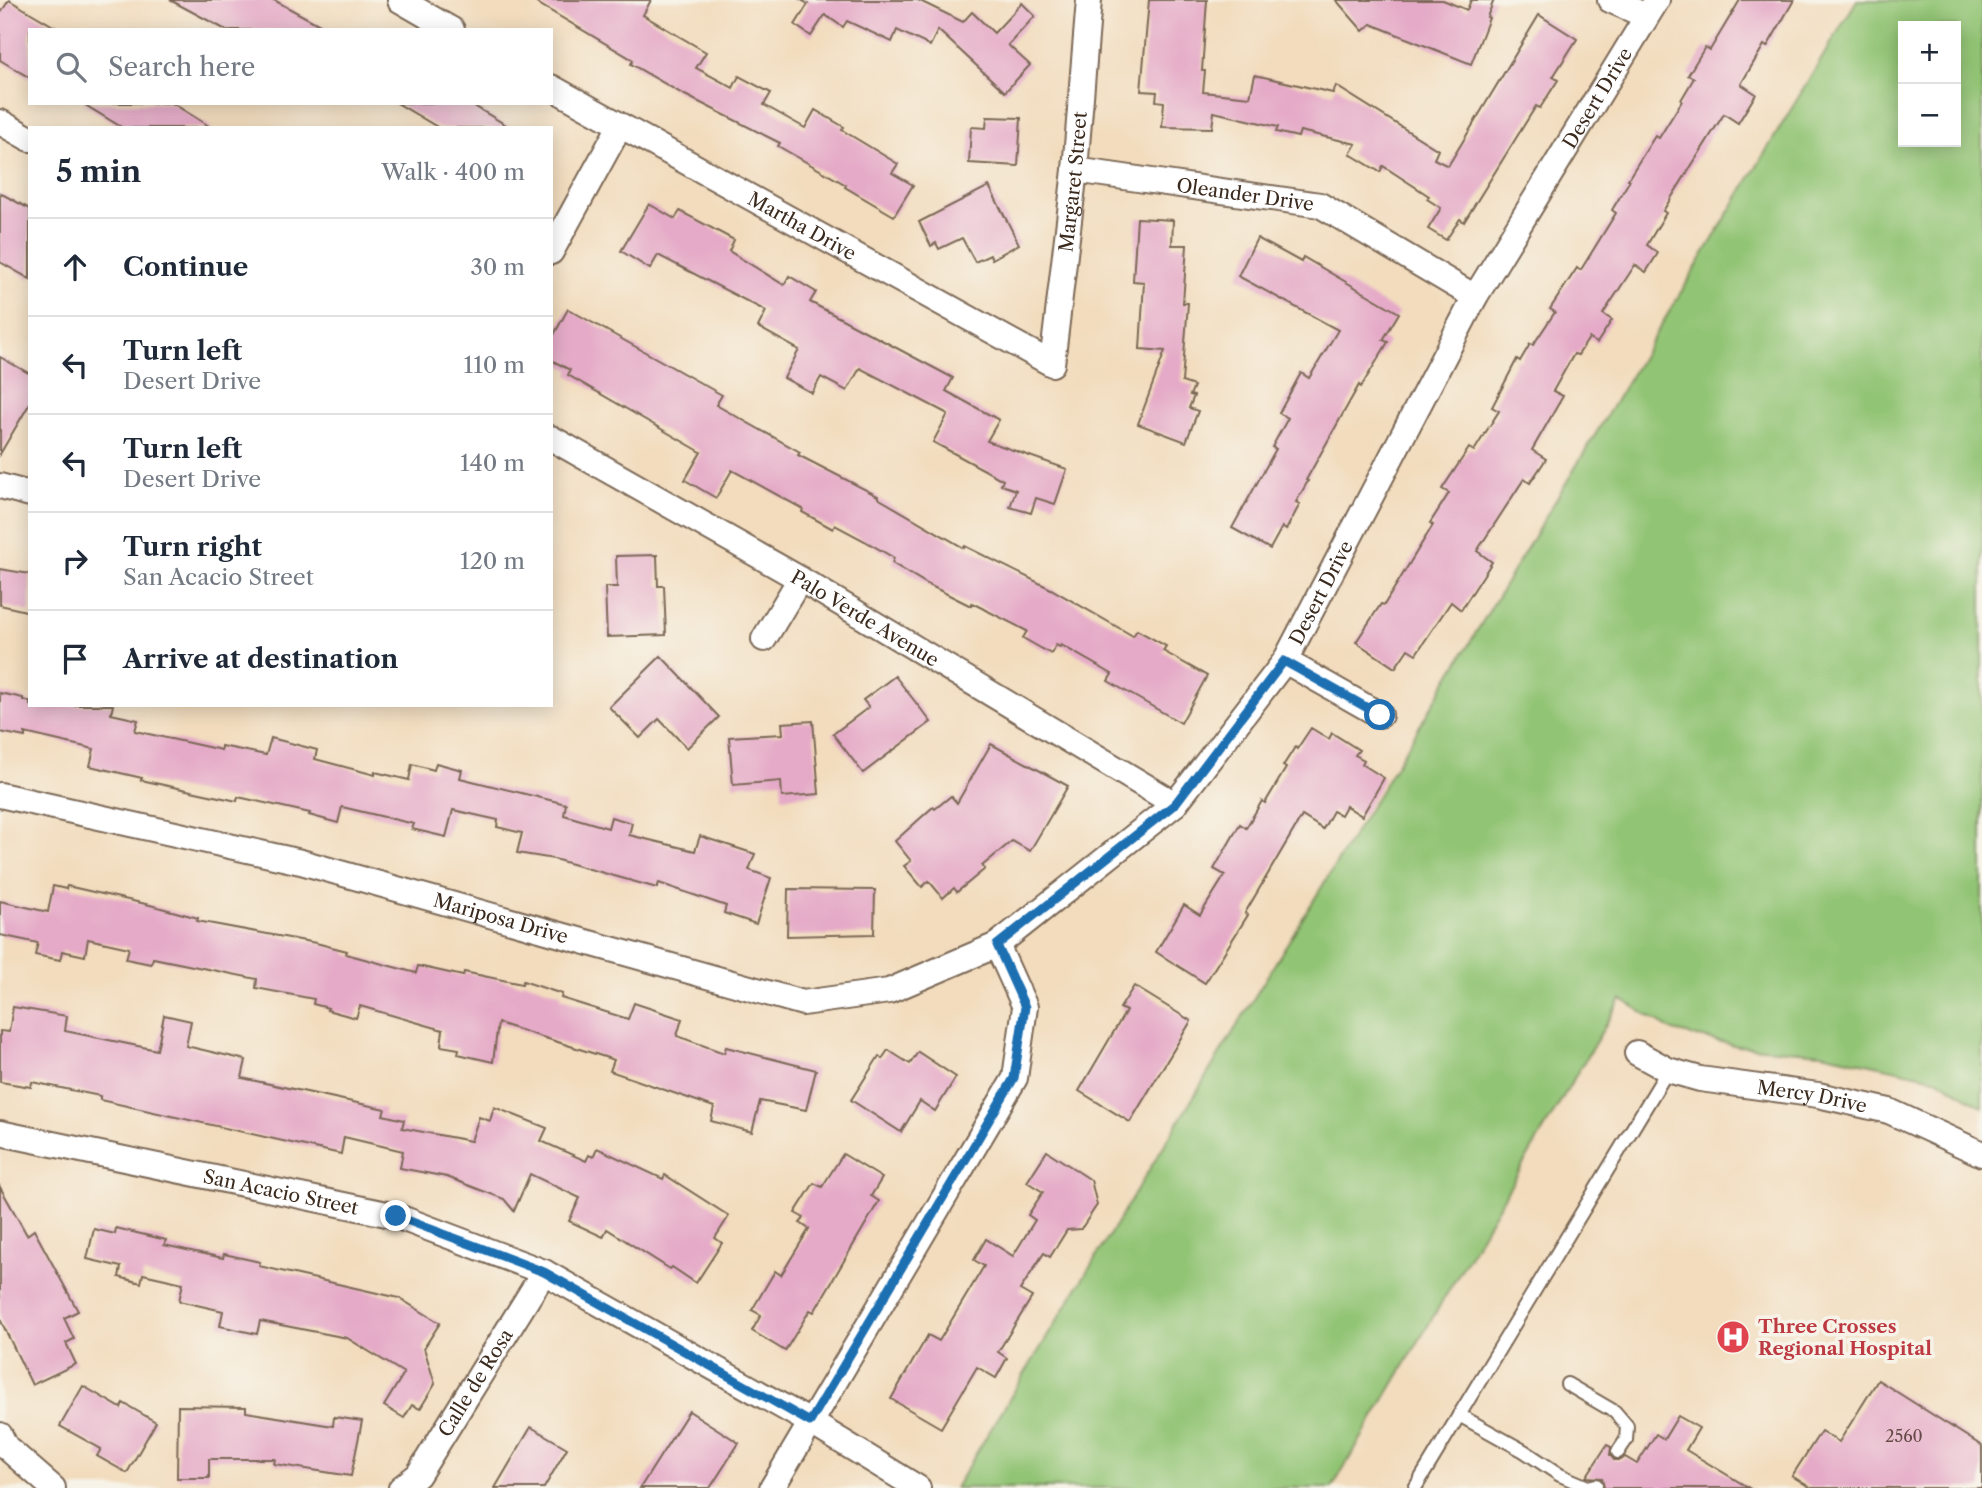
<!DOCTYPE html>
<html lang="en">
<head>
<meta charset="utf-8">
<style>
  :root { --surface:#fff; --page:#f6f6f7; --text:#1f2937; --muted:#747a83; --line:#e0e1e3 }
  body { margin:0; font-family:"Libre Caslon Text",serif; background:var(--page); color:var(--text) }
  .controls { position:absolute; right:21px; top:21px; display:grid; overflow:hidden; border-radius:0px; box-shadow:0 4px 18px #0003 }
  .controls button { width:63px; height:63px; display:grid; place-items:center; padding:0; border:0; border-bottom:2px solid var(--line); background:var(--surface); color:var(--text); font:35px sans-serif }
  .stop { position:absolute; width:21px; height:21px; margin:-16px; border:5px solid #1f6fb2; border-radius:50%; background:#fff }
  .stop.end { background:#1f6fb2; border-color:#fff; box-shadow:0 2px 7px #0008 }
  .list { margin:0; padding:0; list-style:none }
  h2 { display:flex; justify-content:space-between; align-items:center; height:91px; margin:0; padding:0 28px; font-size:30px }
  h2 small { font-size:23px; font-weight:400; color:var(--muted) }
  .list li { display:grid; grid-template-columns:46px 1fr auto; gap:21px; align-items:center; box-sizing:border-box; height:98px; padding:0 28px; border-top:2px solid var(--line) }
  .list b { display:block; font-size:26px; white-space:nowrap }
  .list p { margin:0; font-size:23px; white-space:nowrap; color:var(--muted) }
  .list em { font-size:23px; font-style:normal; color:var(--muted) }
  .icon { flex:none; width:38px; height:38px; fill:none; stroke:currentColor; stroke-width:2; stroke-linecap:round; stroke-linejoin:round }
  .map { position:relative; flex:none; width:1982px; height:1488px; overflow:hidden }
  .search { position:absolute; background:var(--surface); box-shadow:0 4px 18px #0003; left:28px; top:28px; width:525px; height:77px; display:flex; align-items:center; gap:18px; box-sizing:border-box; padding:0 24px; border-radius:0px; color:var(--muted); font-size:26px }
  .panel { position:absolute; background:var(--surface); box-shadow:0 4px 18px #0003; left:28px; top:126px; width:525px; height:581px; border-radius:0px }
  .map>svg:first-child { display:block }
  .green { fill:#92c474; stroke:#667749; stroke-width:2; fill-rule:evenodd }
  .building { fill:#e5aac7 }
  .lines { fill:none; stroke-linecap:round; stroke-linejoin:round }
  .service-casing { stroke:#7b6856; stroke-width:16 }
  .minor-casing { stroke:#7b6856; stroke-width:28 }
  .service { stroke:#fff; stroke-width:12 }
  .minor { stroke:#fff; stroke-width:24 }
  .route { stroke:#1f6fb2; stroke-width:9 }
  .labels { text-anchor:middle; stroke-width:7; stroke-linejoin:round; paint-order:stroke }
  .number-label { font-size:16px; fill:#664a48 }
  .street-label { font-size:19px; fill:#3b2a1e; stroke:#f7f3e8 }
  .health-label { font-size:19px; font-weight:bold; fill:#be3a42; stroke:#f7f3e8; text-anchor:start }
</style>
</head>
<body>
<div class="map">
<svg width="1982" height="1488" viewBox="0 0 1982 1488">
  <rect width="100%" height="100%" fill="#f7f3e8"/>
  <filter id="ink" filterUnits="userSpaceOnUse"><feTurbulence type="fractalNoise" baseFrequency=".0143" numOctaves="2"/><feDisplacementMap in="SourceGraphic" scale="14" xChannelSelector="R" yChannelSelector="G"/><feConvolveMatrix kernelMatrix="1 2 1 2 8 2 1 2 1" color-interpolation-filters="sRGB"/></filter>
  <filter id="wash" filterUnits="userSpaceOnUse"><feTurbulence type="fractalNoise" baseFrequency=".00686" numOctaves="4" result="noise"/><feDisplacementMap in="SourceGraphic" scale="28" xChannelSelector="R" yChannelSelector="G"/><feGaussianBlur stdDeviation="1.57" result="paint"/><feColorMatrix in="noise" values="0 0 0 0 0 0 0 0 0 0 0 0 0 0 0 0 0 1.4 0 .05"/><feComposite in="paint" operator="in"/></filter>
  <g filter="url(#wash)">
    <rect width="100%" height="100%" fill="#f2dcbd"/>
    <path class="green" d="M1857 0H1982V1107L1938 1079 1822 1053 1738 1046 1673 1031 1621 999 1332 1488H955L1398 762ZM1903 26H1956V142H1903Z"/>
    <g id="blocks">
      <g class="building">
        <polygon points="9,0 60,30 30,30 30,78 0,60 0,14"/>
        <polygon points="170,0 274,0 329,30 226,30"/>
        <polygon points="532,0 651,0 643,15 706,52 696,68 733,88 739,76 771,93 764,105 805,128 815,110 844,127 842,130 898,164 892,173 913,185 894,216 845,187 846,185 778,146 780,143 681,93 631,64 633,60"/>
        <polygon points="801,0 918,0 963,22 972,12 994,33 1022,3 1035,16 1008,45 1030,65 1005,92 938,30 930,46 897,30 892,42 847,21 843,27 825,15 811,36 795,25 808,4"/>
        <polygon points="1149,0 1207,0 1202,71 1205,71 1203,92 1250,97 1255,75 1333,93 1336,86 1438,150 1434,159 1448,166 1539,15 1577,39 1553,77 1558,80 1540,108 1536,106 1464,222 1460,219 1446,240 1428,229 1441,208 1427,199 1429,196 1383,166 1380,172 1350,154 1356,144 1300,131 1298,137 1276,132 1278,127 1214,112 1212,128 1162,127 1164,102 1156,101 1157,92 1141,91"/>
        <polygon points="1336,0 1443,0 1467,10 1471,0 1494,0 1487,17 1489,18 1471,64 1371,24 1363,31"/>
        <polygon points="1740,0 1794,0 1767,47 1764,45 1741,84 1756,94 1738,123 1724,114 1663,211 1666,213 1647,245 1658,253 1646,272 1635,265 1603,314 1612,320 1597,343 1589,338 1578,355 1574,354 1553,391 1563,396 1532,450 1546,459 1530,483 1524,479 1477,551 1492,562 1461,610 1451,602 1416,654 1408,649 1395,668 1356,642 1381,604 1384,605 1433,525 1430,523 1449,493 1442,489 1469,448 1474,451 1499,411 1492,407 1517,359 1520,361 1530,344 1533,345 1555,312 1550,309 1577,268 1580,270 1582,268 1616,213 1612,210 1630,180 1628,179 1655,136 1659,138 1682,101 1681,100 1694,78 1688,75 1705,47 1710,50"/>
        <polygon points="82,103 172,103 212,128 123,128"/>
        <polygon points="397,103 469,103 511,128 439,128"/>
        <polygon points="987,117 1021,118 1018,166 969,163 971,127 986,128"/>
        <polygon points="989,186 1019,244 992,259 990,255 975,262 962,238 939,249 936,243 931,246 919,222"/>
        <polygon points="0,193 30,209 30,279 0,262"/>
        <polygon points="649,204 675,219 680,211 734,240 729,251 784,285 789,276 816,292 810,302 953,378 946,391 999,420 987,441 1067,469 1055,504 1036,498 1031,513 1010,507 1016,490 1001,485 1003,480 933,442 948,414 860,368 847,391 821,377 812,393 784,378 799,350 758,327 766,311 658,255 650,269 621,251"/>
        <polygon points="1137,218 1173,220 1172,245 1187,245 1183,303 1188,303 1182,382 1194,386 1190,395 1194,396 1189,408 1198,411 1186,442 1138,424 1165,351 1140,349 1144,282 1133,281"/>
        <polygon points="1257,238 1301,262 1303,257 1399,313 1383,340 1388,342 1361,387 1359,385 1306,480 1308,481 1296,502 1300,504 1286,530 1282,527 1270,549 1232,528 1276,449 1272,447 1288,418 1279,413 1301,373 1309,378 1338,330 1238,276"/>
        <polygon points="568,309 722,395 716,405 800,452 798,455 878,496 878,498 964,548 965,546 1051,589 1133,636 1137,630 1166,646 1163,651 1207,676 1181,723 1108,681 1112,674 1061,645 1060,647 1056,645 1051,654 1023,638 1027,631 972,603 971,606 929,585 892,563 894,558 865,541 835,525 833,529 802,512 803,509 732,470 716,498 685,480 701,452 568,375 570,370 551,360 551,340"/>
        <polygon points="0,357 30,374 30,403 0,454"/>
        <polygon points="657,555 658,586 664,586 666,635 607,637 605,587 617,587 616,556"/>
        <polygon points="0,569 30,574 30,612 0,605"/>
        <polygon points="661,656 719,717 687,748 659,719 640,738 609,707"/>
        <polygon points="895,676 931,722 863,773 833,734 869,707 863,700"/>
        <polygon points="0,693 23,698 23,700 30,702 30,705 113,705 111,714 138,720 135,731 221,750 221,746 266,755 271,738 317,750 315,759 375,775 375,772 409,780 412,764 434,770 436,763 462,770 460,778 566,804 564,815 608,828 611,817 632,823 629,835 695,851 700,836 755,854 749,870 771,878 756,924 724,913 726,906 659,883 657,888 554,859 517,853 522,833 497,827 498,820 453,810 446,837 412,829 414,824 342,807 338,823 309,815 310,813 238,797 237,801 141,780 142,778 90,766 94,749 25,733 25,737 0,732"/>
        <polygon points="813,721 819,794 782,797 781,781 733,785 729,737 783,734 782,723"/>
        <polygon points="1311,728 1329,739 1332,733 1359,750 1355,755 1364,760 1362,764 1384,778 1362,816 1346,806 1341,815 1333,811 1323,829 1302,816 1245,913 1248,915 1205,983 1156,952 1184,905 1200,915 1225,875 1214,869 1240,824 1246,828 1262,801 1265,803 1286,768 1283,766 1295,747 1297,749"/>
        <polygon points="991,744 1068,786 1030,851 1012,841 982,866 985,869 957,892 954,888 943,898 929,881 922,887 904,866 911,861 895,841 933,807 935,809 951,796 957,803"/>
        <polygon points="53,886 66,889 67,886 150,905 198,918 197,921 316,943 347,951 346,954 416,973 418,966 463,976 464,972 522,984 523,981 562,994 561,998 628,1019 634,1003 682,1019 677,1036 724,1053 726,1047 816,1070 806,1110 760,1101 752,1132 711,1121 714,1107 610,1071 614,1060 498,1023 493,1062 458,1054 459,1049 441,1046 443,1030 360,1006 356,1018 327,1010 328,1008 313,1004 314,999 256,988 257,979 153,958 151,964 126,959 129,948 88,939 85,956 62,951 60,960 35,955 38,943 0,935 0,901 48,912"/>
        <polygon points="788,889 875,890 874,934 787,936"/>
        <polygon points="1134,986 1191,1021 1130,1122 1079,1091 1126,1011 1120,1008"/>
        <polygon points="13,1007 67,1016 65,1031 157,1050 164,1015 191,1021 186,1046 246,1060 242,1078 385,1109 383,1115 404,1120 402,1128 471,1141 479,1117 490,1121 494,1107 547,1128 541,1141 586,1161 589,1155 593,1157 597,1148 663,1179 665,1175 729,1216 715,1238 722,1243 696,1283 672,1267 670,1269 607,1229 603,1237 569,1221 580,1198 530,1174 514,1211 504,1199 447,1177 400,1168 403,1151 344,1137 341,1154 100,1100 100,1096 32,1082 31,1087 0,1082 0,1031 9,1032"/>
        <polygon points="888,1050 910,1064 918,1052 956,1077 935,1111 920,1101 901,1132 851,1100 879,1056 882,1059"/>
        <polygon points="1047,1151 1091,1180 1097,1205 1081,1229 1067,1230 1050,1257 1044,1253 1020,1290 1032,1297 998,1352 1007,1358 996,1378 977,1367 941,1428 891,1399 928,1335 939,1341 984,1266 974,1260 986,1239 1013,1256 1035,1220 1028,1215 1043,1192 1027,1182"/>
        <polygon points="843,1154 882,1178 871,1196 879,1201 814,1312 810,1310 785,1351 752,1331 761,1315 752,1310 775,1271 781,1275 809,1229 800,1223 804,1218 795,1213 814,1183 822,1187"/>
        <polygon points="0,1187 27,1235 34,1230 78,1311 64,1318 74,1339 66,1343 76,1364 32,1385 0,1319"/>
        <polygon points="116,1228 166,1240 164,1245 223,1258 224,1254 260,1262 259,1266 399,1298 440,1323 424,1348 435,1384 420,1409 412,1405 404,1418 384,1406 404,1373 347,1338 260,1321 257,1334 220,1326 223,1311 179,1301 183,1283 143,1274 141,1283 119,1277 121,1267 87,1259 94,1229 115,1234"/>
        <polygon points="1878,1380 1982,1446 1982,1488 1811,1488 1792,1476 1821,1431 1839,1442"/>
        <polygon points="83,1386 121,1408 123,1403 156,1422 127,1473 97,1456 101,1449 60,1426"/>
        <polygon points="178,1406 246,1407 246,1412 333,1426 334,1417 362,1421 351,1476 274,1464 275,1459 209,1459 209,1478 177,1478"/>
        <polygon points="689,1411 739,1443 710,1488 640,1488"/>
        <polygon points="1678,1416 1699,1428 1686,1450 1749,1488 1604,1488 1602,1478 1586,1477 1607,1445 1611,1447 1610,1455 1614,1460 1621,1460 1625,1457 1637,1464 1656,1434 1664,1439"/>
        <polygon points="531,1427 567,1448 544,1488 495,1488"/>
      </g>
    </g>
  </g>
  <g filter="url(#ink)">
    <use href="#blocks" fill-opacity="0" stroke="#7b6856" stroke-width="2"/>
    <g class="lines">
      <defs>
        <g id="service">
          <polyline points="1567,1384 1615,1412 1627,1426 1626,1440 1618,1452"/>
          <polyline points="1459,1415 1524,1451 1560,1475 1588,1487 1596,1485"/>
          <polyline points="1415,1488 1668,1070"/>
        </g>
        <g id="minor">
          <polyline points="400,0 452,30"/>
          <polyline points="1610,0 1646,16"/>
          <path id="s1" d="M551 87 1052 364 1075 170 1089 0"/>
          <polyline points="0,122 30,139"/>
          <path id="s2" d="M1075 170 1320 205 1475 297"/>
          <polyline points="551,252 620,126"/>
          <path id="s3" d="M551 438 800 579 1175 804"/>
          <polyline points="0,486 30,494"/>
          <polyline points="764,639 800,579"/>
          <polyline points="1285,661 1380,715"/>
          <path id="s4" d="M0 795 301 862 803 1003 889 991 997 945"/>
          <path id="s5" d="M1637 1053 1668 1070 1700 1079 1818 1095 1889 1111 1982 1154"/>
          <path id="s6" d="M0 1133 396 1216 544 1272 810 1422 918 1488"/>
          <polyline points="0,1435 6,1447 53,1488"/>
          <path id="s7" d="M401 1488 418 1475 544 1272"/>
          <path id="s8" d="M772 1488 1015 1078 1025 1007 997 945 1175 804 1285 661 1475 297 1657 0"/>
        </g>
      </defs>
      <use href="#service" class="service-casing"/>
      <use href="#minor" class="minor-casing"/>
      <use href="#service" class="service"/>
      <use href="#minor" class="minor"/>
    </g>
  </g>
  <g class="lines" filter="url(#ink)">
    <polyline class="route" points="396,1216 544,1272 810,1422 1014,1078 1025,1007 997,945 1175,804 1284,661 1380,715"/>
  </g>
  <defs>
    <symbol id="hospital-disc" viewBox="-11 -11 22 22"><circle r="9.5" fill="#e0444e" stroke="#f7f3e8"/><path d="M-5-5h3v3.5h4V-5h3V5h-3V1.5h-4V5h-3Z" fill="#fff"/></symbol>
  </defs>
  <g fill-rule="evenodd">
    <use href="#hospital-disc" x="1714" y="1318" width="38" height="38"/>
  </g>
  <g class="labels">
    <g class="number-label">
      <text x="1904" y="1442">2560</text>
    </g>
    <g class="street-label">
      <text dy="7" stroke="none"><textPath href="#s8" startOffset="1668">Desert Drive</textPath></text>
      <text dy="7" stroke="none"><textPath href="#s1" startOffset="756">Margaret Street</textPath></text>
      <text dy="7" stroke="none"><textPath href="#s2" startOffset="172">Oleander Drive</textPath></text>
      <text dy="7" stroke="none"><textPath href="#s1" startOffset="287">Martha Drive</textPath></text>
      <text dy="7" stroke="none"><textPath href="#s8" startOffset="1101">Desert Drive</textPath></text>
      <text dy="7" stroke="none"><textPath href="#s3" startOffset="362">Palo Verde Avenue</textPath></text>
      <text dy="7" stroke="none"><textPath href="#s4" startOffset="516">Mariposa Drive</textPath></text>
      <text dy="7" stroke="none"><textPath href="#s5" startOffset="182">Mercy Drive</textPath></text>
      <text dy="7" stroke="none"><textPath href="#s6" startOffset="287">San Acacio Street</textPath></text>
      <text dy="7" stroke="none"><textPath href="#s7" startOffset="130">Calle de Rosa</textPath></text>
    </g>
    <g class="health-label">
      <text x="1758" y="1333">Three Crosses<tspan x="1758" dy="22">Regional Hospital</tspan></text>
    </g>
  </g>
</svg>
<div class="controls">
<button>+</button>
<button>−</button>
</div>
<div class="stop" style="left:1380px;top:715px"></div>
<div class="stop end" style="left:396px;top:1216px"></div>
<div class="search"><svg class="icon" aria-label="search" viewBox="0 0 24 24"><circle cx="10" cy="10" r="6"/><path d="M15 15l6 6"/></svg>Search here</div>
<section class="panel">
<h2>5 min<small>Walk · 400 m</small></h2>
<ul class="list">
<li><svg class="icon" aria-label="ahead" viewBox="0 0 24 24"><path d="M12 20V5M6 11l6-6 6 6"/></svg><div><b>Continue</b></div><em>30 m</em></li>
<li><svg class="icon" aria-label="left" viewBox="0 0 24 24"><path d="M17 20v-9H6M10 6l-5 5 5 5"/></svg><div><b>Turn left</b><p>Desert Drive</p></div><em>110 m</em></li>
<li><svg class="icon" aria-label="left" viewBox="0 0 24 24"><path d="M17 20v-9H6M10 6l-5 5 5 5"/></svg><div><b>Turn left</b><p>Desert Drive</p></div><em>140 m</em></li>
<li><svg class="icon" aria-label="right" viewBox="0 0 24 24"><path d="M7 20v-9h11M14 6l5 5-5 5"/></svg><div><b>Turn right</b><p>San Acacio Street</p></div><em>120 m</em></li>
<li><svg class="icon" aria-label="arrive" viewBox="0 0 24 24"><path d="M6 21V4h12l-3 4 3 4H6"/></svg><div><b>Arrive at destination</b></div></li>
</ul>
</section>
</div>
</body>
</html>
